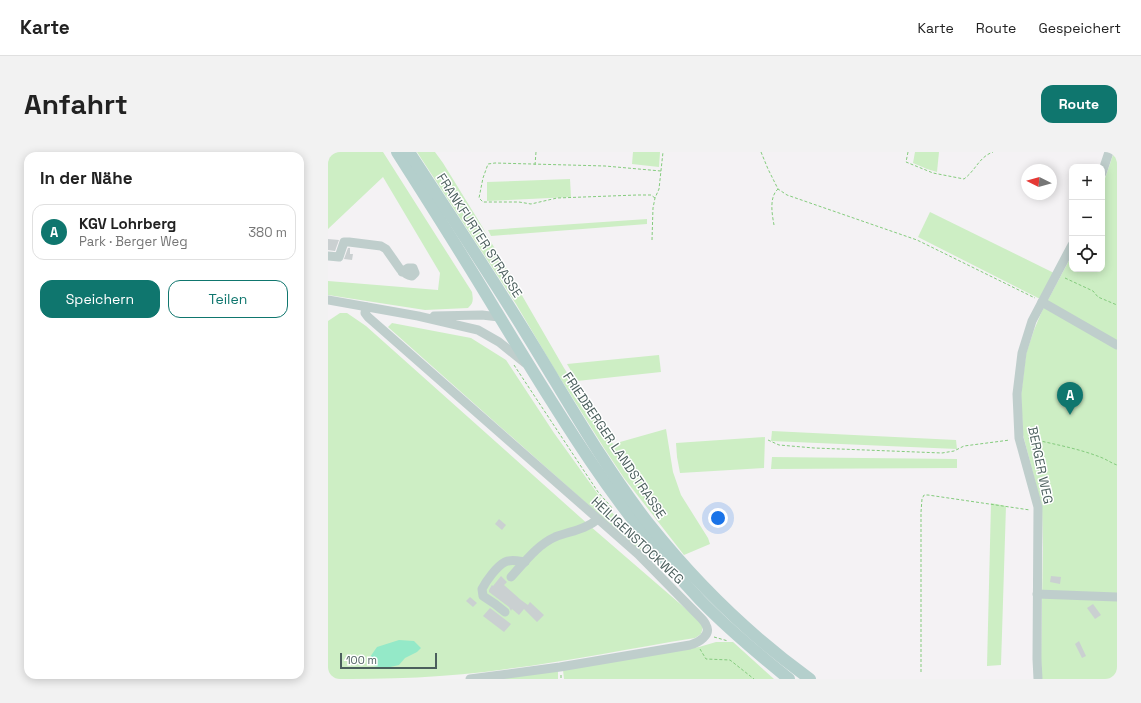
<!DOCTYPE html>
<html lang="de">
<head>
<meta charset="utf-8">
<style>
  :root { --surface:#fff; --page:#f2f2f2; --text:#222; --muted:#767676; --line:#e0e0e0; --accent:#0f766e }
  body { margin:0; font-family:"Space Grotesk",sans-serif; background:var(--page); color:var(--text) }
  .controls { position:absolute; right:12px; top:12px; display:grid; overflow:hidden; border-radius:8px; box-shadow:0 2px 10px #0003 }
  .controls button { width:36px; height:36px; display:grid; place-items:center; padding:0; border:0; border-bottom:1px solid var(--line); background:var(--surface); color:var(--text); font:20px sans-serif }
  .compass { position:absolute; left:693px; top:12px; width:36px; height:36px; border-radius:50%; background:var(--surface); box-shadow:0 2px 10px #0003; rotate:275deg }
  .scale { position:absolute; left:12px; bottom:10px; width:97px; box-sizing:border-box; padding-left:4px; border:2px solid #4b5f5d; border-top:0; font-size:11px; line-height:14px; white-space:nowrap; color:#4b5f5d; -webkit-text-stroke:3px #fff; paint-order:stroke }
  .you { position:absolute; left:390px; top:366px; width:14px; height:14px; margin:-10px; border:3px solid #fff; border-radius:50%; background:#1a73e8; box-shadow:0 0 0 6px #1a73e833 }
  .badge { display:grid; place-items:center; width:26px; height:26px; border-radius:50%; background:var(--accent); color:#fff; font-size:13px; font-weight:700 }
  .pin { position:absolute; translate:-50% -33px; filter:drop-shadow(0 1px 2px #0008) }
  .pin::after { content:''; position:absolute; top:21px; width:14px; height:12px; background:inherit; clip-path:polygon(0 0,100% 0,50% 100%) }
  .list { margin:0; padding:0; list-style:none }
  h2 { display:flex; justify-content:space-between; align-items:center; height:52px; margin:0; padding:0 16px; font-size:17px }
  h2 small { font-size:13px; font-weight:400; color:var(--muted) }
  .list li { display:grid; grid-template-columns:26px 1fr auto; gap:12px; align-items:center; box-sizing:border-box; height:56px; margin:0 8px 8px; padding:0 8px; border:1px solid var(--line); border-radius:12px }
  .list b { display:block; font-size:15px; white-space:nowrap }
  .list p { margin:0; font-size:13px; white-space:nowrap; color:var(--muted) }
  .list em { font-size:13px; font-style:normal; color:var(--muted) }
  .actions { display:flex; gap:8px; padding:12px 16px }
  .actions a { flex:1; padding:9px 0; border:1px solid var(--accent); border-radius:12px; text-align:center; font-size:14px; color:var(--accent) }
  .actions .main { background:var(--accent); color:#fff }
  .icon { flex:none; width:22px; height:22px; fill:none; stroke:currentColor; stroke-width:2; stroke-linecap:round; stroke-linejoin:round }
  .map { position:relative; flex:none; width:789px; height:527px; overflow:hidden; border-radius:12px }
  header { display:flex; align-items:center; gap:24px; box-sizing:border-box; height:56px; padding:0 20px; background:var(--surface); border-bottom:1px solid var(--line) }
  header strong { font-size:19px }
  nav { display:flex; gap:22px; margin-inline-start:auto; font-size:14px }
  .intro { display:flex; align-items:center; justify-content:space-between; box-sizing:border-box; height:96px; padding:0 24px }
  h1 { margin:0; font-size:28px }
  .button { padding:10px 18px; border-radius:12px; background:var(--accent); color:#fff; font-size:14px; font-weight:700 }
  main { display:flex; gap:24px; padding:0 24px }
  aside { flex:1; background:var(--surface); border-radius:12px; box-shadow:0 2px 10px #0003 }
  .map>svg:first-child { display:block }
  .green { fill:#cdeec4 }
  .water { fill:#94e9c8 }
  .building { fill:#cad0d1 }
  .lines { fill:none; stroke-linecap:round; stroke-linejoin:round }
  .path { stroke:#84cb7d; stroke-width:1; stroke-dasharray:3 2; stroke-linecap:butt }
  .minor { stroke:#bfcecc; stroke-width:9 }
  .major { stroke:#b4cfcc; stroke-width:12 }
  .labels { text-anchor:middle; stroke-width:3; stroke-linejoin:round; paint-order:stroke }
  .street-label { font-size:13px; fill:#4b5f5d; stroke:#fff }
</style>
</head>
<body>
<header>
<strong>Karte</strong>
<nav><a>Karte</a><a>Route</a><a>Gespeichert</a></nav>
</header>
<div class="intro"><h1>Anfahrt</h1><a class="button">Route</a></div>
<main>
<aside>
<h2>In der Nähe<small></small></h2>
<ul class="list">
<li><span class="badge">A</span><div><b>KGV Lohrberg</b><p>Park · Berger Weg</p></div><em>380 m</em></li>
</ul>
<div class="actions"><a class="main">Speichern</a><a>Teilen</a></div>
</aside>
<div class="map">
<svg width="789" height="527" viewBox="0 0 789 527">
  <rect width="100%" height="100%" fill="#f4f2f4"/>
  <g class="green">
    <path d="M0 0H55L144 140C145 147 146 151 140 156L97 158 0 143V129L110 138 112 121 55 25 0 77Z"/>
    <polygon points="89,0 107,0 115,11 152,71 236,216 285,292 338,277 345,320 353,343 380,386 382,392 356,403 296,326 276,296 227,218 188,152"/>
    <polygon points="305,0 332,0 331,15 304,12"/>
    <polygon points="587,0 611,0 609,20 599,17 585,11"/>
    <polygon points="786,0 789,0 789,527 714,527 713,507 715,396 714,355 695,283 693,243 698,202 706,178 714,159 744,103 744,117 774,117 774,35"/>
    <polygon points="242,27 243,45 159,49 159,30"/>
    <polygon points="602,60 726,121 712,147 590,85"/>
    <polygon points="319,67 319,72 163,84 160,78"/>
    <path d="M12 161H19L38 174 262 374 372 469 375 475 373 482 367 486C304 496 242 509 179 517 119 526 60 527 0 527V169Z"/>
    <polygon points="64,171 143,186 178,208 226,281 277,352 314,396 311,398 60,175"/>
    <polygon points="331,203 333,220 249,229 239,212"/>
    <polygon points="444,279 628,288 629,297 443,289"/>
    <polygon points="437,285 436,316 352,321 349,305 348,291"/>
    <polygon points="444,305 629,307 629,316 443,317"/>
    <polygon points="663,351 678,354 673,513 659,514"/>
    <polygon points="388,490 405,490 446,527 236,527 235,518 279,509 371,495"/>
    <polygon points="230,519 230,527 170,527"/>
  </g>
  <polygon class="water" points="71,488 86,489 93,496 89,500 77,506 71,513 58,516 46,514 42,505 49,495"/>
  <g class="building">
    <polygon points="0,87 11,88 7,99 0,98"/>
    <polygon points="20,96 22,96 22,102 25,102 24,108 16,107"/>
    <polygon points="171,367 178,373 174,378 167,372"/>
    <polygon points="173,424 179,430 176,433 193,448 200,453 202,450 216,463 209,470 196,457 191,463 184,457 183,459 181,455 161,440 161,438 164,433 165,434"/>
    <polygon points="723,424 733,425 732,432 722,430"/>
    <polygon points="142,445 149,451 145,455 138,449"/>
    <polygon points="765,452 773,463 767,467 759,456"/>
    <polygon points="162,456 183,472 176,480 155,464"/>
    <polygon points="751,489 758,504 754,506 747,492"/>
  </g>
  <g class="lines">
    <g class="path">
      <polyline points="433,0 440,17 450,37 459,43 589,88 707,146"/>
      <path d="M580 0 578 10 605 21 636 27C648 18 651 5 665 0"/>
      <polyline points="207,13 208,0"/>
      <polyline points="327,46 323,43 309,43 229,46 203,52 191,50 155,50 151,46 155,26 160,12 167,11 277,14 333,19"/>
      <path d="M446 73C444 62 441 45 450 37"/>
      <polyline points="324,88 325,56 327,46 331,37 335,0"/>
      <polyline points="737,126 765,139 770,145 789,153"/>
      <polyline points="186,213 270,340 285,357"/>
      <path d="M700 286C724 292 749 296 772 305 778 307 783 311 789 313"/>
      <polyline points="440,288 451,293 486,296 614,301 626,299 636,294 682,288"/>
      <polyline points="386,485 400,489"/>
      <polyline points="372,497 378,507 402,508 426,527"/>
      <polyline points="593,520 593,360 594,347 596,343 600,343 702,358"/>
      <polyline points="233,523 233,527"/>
    </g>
    <g class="minor">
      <polyline points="774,21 781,0"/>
      <path d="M0 104 11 105 16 90H21L53 94 58 97 72 117C76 121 79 123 84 124L87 121 85 116H80L74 120"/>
      <polyline points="0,148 90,164 150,178 171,190 197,211"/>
      <polyline points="714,150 789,193"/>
      <path d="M38 155 37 161 40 165 310 402 372 465C374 467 377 470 378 473 384 483 370 491 362 493L232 515 142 527"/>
      <polyline points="106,164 154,163 171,165"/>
      <path d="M183 425C196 411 209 393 227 385 242 379 257 378 270 367"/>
      <polyline points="709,442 789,445"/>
      <path d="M177 460 167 452 155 444 154 437C158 429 169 414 177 410 183 407 190 409 197 410"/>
      <polyline points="710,527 709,507 710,355 691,286 689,242 694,201 704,169 744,93"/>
    </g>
    <g class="major">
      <path d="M69 0C100 49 132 99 162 149 225 253 288 359 372 448 400 477 430 502 461 527"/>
      <path d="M81 0C121 61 161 121 199 183 238 246 275 313 321 372 368 431 421 483 482 527"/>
    </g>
  </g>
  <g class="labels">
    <g class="street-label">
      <text transform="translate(152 83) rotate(57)" y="5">FRANKFURTER STRASSE</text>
      <text transform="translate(287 293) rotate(56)" y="5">FRIEDBERGER LANDSTRASSE</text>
      <text transform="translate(713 313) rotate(78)" y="5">BERGER WEG</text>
      <text transform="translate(310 388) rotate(43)" y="5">HEILIGENSTOCKWEG</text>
    </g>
  </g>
</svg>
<div class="controls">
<button>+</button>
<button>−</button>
<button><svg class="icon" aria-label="locate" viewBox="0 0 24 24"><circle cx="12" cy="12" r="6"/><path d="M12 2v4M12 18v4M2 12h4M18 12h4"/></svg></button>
</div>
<svg class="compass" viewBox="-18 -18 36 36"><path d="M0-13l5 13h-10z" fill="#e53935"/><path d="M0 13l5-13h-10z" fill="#767676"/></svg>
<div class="scale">100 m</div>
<div class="you"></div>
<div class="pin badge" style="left:742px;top:263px">A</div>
</div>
</main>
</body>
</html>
